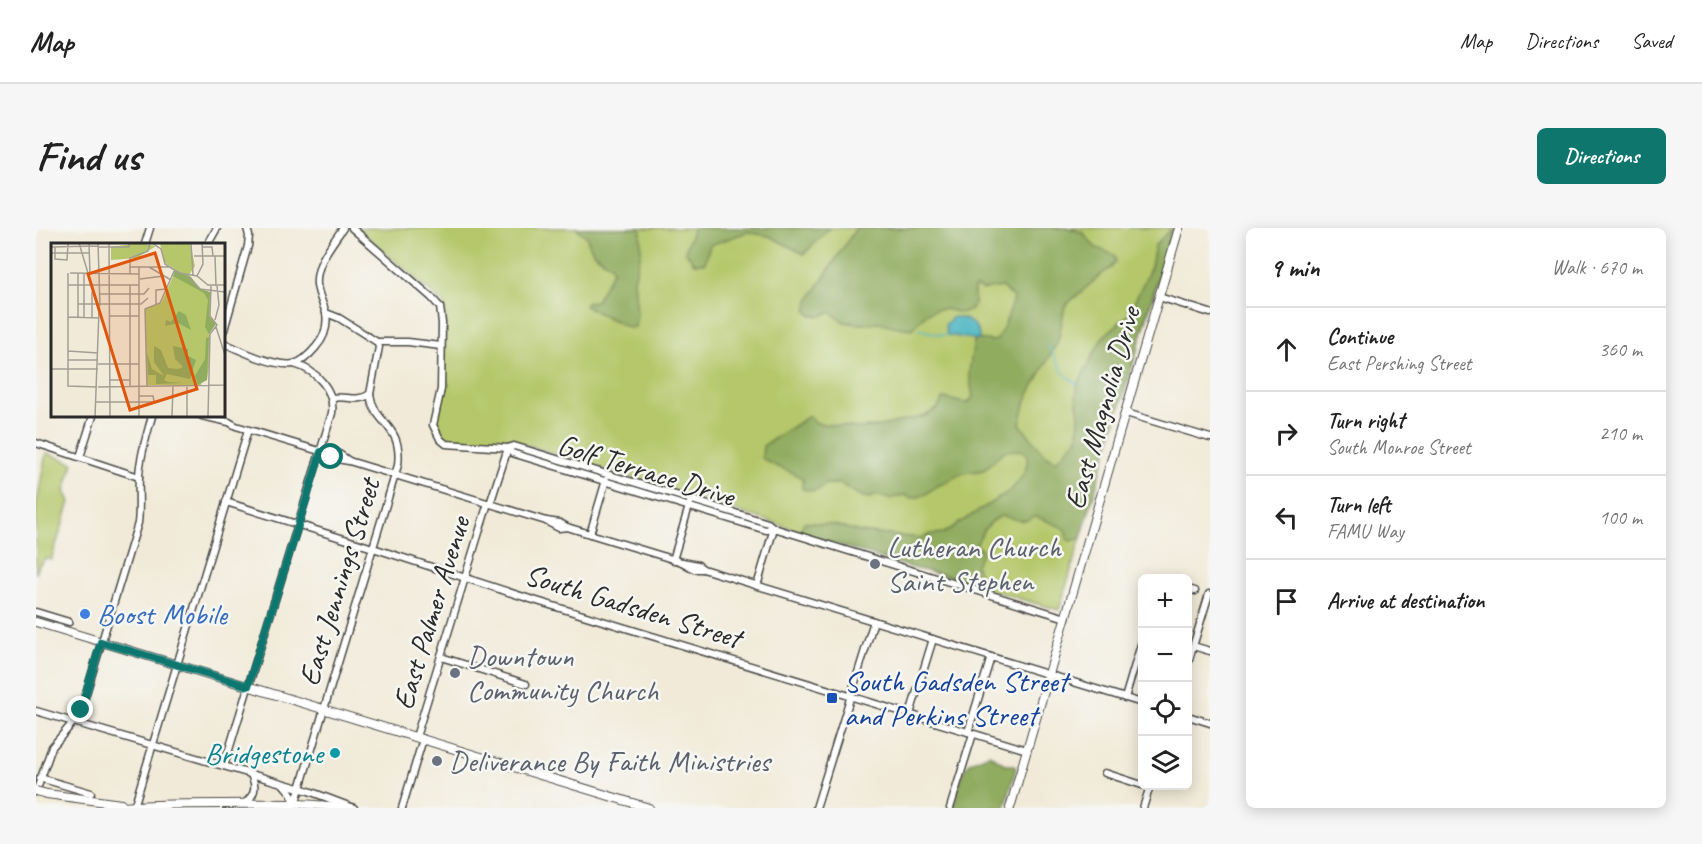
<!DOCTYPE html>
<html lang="en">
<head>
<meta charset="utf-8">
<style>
  :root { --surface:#fff; --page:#f6f6f6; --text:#222; --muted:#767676; --line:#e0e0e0; --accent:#0f766e }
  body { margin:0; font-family:Caveat,sans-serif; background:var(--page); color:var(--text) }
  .controls { position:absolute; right:18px; bottom:18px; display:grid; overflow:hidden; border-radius:9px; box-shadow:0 3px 15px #0003 }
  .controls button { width:54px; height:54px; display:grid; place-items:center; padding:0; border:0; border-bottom:2px solid var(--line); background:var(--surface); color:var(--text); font:30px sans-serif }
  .stop { position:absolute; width:18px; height:18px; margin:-14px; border:4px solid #0f766e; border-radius:50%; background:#fff }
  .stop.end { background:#0f766e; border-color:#fff; box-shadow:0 2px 6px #0008 }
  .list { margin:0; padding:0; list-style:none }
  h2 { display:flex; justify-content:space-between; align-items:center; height:78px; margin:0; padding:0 24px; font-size:26px }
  h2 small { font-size:20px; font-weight:400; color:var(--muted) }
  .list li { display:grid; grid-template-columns:39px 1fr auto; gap:18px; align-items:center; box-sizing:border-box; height:84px; padding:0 24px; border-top:2px solid var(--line) }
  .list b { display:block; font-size:22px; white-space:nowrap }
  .list p { margin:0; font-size:20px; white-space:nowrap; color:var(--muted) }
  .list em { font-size:20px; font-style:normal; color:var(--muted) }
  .icon { flex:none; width:33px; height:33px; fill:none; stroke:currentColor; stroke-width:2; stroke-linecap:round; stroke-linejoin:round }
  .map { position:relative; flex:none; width:1174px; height:580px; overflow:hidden; border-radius:9px }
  header { display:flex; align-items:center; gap:36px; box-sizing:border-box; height:84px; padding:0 30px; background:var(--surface); border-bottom:2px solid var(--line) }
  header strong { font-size:28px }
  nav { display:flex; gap:33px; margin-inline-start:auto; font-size:21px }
  .intro { display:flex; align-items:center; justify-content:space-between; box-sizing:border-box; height:144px; padding:0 36px }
  h1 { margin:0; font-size:42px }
  .button { padding:15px 27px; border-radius:9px; background:var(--accent); color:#fff; font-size:21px; font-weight:700 }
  main { display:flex; gap:36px; padding:0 36px }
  aside { flex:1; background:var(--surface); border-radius:9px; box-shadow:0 3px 15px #0003 }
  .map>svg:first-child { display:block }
  .green { fill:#b5c76a; stroke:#70794a; stroke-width:1.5 }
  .forest { fill:#90ac5e; stroke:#5e6c44; stroke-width:1.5 }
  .water { fill:#46b4c1; stroke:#387076; stroke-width:1.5 }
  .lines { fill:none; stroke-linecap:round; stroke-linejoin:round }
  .stream { stroke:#46b4c1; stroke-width:1.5 }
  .minor-casing { stroke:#494845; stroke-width:9 }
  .major-casing { stroke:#494845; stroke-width:10 }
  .minor { stroke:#fff; stroke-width:6 }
  .major { stroke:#fff; stroke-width:8 }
  .major-bridge-casing { stroke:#494845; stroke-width:10; stroke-linecap:butt }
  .major-bridge { stroke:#fff; stroke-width:8 }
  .route { stroke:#0f766e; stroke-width:8 }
  .worship-dot { fill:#6b7280; stroke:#f6f6f2; stroke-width:2 }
  .shop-dot { fill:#3f7fe0; stroke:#f6f6f2; stroke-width:2 }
  .transit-dot { fill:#1a4fb4; stroke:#f6f6f2; stroke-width:2 }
  .culture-dot { fill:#0f9aa8; stroke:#f6f6f2; stroke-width:2 }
  .labels { text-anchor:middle; stroke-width:5; stroke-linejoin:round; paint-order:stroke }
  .street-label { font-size:30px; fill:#2b2b2b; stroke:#f6f6f2 }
  .worship-label { font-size:30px; fill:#5b616d; stroke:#f6f6f2; text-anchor:start }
  .shop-label { font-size:30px; fill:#366cbe; stroke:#f6f6f2; text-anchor:start }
  .transit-label { font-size:30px; fill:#164399; stroke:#f6f6f2; text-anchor:start }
  .culture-label { font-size:30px; fill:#0d838f; stroke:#f6f6f2; text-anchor:end }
  .inset-road { fill:none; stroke:#a29e93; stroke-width:1.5 }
  .view { fill:#df570e; fill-opacity:0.15; stroke:#df570e; stroke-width:3 }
  .inset-edge { fill:none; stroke:#2b2b2b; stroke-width:3 }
</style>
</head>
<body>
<header>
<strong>Map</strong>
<nav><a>Map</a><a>Directions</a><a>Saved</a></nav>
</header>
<div class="intro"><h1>Find us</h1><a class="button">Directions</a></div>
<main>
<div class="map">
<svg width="1174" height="580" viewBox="0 0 1174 580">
  <rect width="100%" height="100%" fill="#f6f6f2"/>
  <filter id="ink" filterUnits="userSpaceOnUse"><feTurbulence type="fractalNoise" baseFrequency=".0167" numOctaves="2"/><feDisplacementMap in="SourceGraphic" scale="12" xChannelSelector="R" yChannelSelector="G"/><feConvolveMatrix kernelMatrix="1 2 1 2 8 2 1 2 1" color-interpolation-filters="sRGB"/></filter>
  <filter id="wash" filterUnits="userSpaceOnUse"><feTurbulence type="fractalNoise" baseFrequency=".008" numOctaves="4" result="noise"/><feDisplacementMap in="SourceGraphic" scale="24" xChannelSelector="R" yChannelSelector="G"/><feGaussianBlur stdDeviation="1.35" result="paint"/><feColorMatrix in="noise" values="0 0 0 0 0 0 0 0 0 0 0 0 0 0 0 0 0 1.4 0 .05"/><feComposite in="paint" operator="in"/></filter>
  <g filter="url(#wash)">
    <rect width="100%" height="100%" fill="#f1ead8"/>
    <g class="green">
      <polygon points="321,0 1138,0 1023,382 923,353 494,218 470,214 448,215 409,212 401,197 401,187 407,162 409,88 407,75"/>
      <polygon points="10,225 37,235 29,263 34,274 15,332 10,330 3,337 0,346 0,280"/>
    </g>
    <g class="forest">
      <path d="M540 0H605V24L598 51 601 86 599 99 593 100 549 78 550 75 560 73 577 42 574 36C561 28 554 24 551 9Z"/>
      <polygon points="657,0 793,0 768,26 733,8 711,4 674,17 669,35 658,35 649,23"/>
      <path d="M820 0H1033L1047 5 1059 19 1078 27 1080 33 1075 40 1067 45 1029 78 1022 113 990 172 984 196 1008 226 1020 233 1042 210 1043 188 1040 168 1042 156 1066 110 1092 87 1115 39 1119 17 1135 1 1120 56 1045 310 1036 313 1032 312 1028 300 999 288C987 297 979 290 965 288 951 295 947 303 940 317L947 322 940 337 945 351 941 355 920 349 881 341 763 305 768 294 799 297 824 304 884 310 896 306 908 305 975 262C985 251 993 242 991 227L985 222 968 223 948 242 923 246 911 254 901 258 890 266 882 269 875 270 868 267 853 271 840 267 834 270 824 268 805 256H790L784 261 777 263 766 261 767 251C754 241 738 240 726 230L727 218 773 188 780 195 822 200 840 199 889 188 902 180 907 170C916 171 923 175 932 175L937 169 933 145 938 113C950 109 952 115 961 112 968 99 975 84 977 69L966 59 947 62 940 59 938 61V76L933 83C921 87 921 83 909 81 895 80 884 90 877 101L867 100 845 95 823 96 808 94 794 84 786 88 775 87 770 82 773 72Z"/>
      <polygon points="953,526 970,537 977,537 980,540 969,580 917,580 927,545 933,535"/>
    </g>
    <path class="water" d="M917 89C929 89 945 97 943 112L911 107 909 97Z"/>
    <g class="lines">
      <g class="stream">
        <polyline points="882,101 906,107 910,106"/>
        <polyline points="1012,117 1029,147"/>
        <polyline points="1031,148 1042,157"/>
      </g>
    </g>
  </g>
  <g filter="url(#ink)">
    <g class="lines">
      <defs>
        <g id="minor">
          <path d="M307 0C296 16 279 36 281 57 282 66 287 76 290 85L303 90 341 114H372L405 118"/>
          <polyline points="316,0 395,69 404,79 406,95 405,161 397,197 404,211 410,216 472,220 478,218 732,295 738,300 1030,390"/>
          <polyline points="109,16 114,0"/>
          <polyline points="172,16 181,0"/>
          <polyline points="1123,69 1174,85"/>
          <polyline points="188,102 212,18 213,8 211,0"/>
          <path d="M188 115C205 123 239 139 258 136 267 134 275 125 280 119 289 109 292 98 290 85"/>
          <path d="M296 170C309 167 322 175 334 166L343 119 341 114"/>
          <polyline points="1090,185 1174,210"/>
          <polyline points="166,188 193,194 200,198 290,225 301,231 313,233 510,293 524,295 531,299 646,334 658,341 667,341"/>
          <polyline points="0,215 103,249"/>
          <polyline points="472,220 476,225 730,302 738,300"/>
          <polyline points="291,225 303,226 313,233"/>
          <polyline points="44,229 57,188"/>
          <polyline points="190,274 337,320 491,370 991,522"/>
          <polyline points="454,276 472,220"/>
          <polyline points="510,293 523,300 531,299"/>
          <polyline points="554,306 570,252"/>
          <polyline points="637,332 654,275"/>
          <polyline points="646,334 662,337 667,341 1106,475"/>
          <polyline points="721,358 738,300"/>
          <polyline points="1152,361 1159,363"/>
          <polyline points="0,384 33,394"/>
          <polyline points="1157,418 1174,423"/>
          <polyline points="405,429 490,456"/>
          <polyline points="1152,435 1173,366"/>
          <polyline points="1089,470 1106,413"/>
          <polyline points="0,483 273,563 318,580"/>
          <polyline points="874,486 897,411"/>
          <polyline points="1152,488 1174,495"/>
          <polyline points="932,504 955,429"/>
          <polyline points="380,509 452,275"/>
          <path d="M188 538 296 185C299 162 280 142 258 136"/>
          <polyline points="1069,545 1106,557"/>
          <polyline points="4,550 55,565"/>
          <polyline points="248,557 254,564 260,576"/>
          <path d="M0 564 16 519 40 491 45 482 102 295C104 279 102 264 103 248 104 227 111 207 116 188"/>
          <path d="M209 575C219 567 221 559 215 547"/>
          <polyline points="98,579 212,202"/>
          <path d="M258 580 362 237C367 196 338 197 334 166"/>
          <polyline points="366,580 387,511"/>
          <polyline points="780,580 838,393"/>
          <polyline points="914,580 937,506"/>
          <polyline points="1107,580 1114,558"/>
        </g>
        <g id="major">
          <polyline points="0,394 613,580"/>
          <polyline points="11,566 85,576"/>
          <path d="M77 580C112 576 148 576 184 576 226 576 268 574 309 580"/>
          <polyline points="974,580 1143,0"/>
        </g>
      </defs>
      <use href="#minor" class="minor-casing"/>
      <use href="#major" class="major-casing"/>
      <use href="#minor" class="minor"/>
      <use href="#major" class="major"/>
      <defs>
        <polyline id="major-bridge" points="0,563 11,566"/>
      </defs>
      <use href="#major-bridge" class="major-bridge-casing"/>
      <use href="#major-bridge" class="major-bridge"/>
    </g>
  </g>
  <g class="lines" filter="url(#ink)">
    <polyline class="route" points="45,482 65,414 212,458 285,224 295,229"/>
  </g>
  <g class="worship-dot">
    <circle cx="839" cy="336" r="6"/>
    <circle cx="419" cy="445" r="6"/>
    <circle cx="401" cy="533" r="6"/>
  </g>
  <circle class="shop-dot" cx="49" cy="386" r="6"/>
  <rect class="transit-dot" x="790" y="464" width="12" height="12" rx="3"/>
  <circle class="culture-dot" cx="299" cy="525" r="6"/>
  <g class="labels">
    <g class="street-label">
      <text transform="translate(1066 180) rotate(-74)" y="10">East Magnolia Drive</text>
      <text transform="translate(610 242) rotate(17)" y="10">Golf Terrace Drive</text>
      <text transform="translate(303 354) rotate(-73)" y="10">East Jennings Street</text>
      <text transform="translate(597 378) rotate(17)" y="10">South Gadsden Street</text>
      <text transform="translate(395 385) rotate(-73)" y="10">East Palmer Avenue</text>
    </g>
    <g class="worship-label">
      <text x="851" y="329">Lutheran Church<tspan x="851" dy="34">Saint Stephen</tspan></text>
      <text x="431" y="438">Downtown<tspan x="431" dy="34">Community Church</tspan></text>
      <text x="413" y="543">Deliverance By Faith Ministries</text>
    </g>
    <g class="shop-label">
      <text x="61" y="396">Boost Mobile</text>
    </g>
    <g class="transit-label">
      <text x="808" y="463">South Gadsden Street<tspan x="808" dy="34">and Perkins Street</tspan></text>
    </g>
    <g class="culture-label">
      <text x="287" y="535">Bridgestone</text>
    </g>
  </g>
  <g transform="translate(15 15)">
    <rect width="174" height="174" fill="#f1ead8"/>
    <path d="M88 0 105 3 86 15 60 17V4ZM109 0H139L144 23 138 32 152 48 159 49V118L156 136H151L150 142H96L94 65 110 60 125 27 113 19Z" fill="#b5c76a"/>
    <path d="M124 27 140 34 149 46 159 49 158 73 165 81 158 91 154 84 157 57 153 50 122 33ZM128 68 135 72 140 87 127 80 114 83 115 77 120 79ZM158 94 156 137 147 142 144 133 154 116 155 95ZM103 103 110 107 117 125 127 126 132 124 124 116 122 103 137 106V113L145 117 139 136 116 131 113 137 117 139 133 140 105 141V132H97L96 110 101 126 113 133 103 119Z" fill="#90ac5e"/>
    <path class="inset-road" d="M28 0 48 67 44 174M38 0 39 32M47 0 49 63M58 0 59 174M101 0 110 6 114 21 128 30 146 33 157 42H174M140 0 142 32M0 4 47 3M4 4V16L16 17 17 1M47 4H78V0M151 4H161L162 13M0 10H38M143 13H174M164 13 165 43M79 24H118M98 24 120 37M17 30V143L46 144M19 30 88 31M79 31V15L97 8 99 0M136 33 149 46 174 49M146 33 152 21 151 0M89 36 113 33M17 42H88M49 51H93L98 45M27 61H90L97 55M105 62V47L116 46M59 73H88M17 74 48 75M27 74V30M33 74V30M41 74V49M164 77 168 62 166 43M165 84 174 112V142M17 108 47 110M17 117H47M47 121H88M0 126H47M59 137H79M47 144 174 142M79 144V42M96 144 94 66 109 60 124 26M88 153H102L103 158M45 159H103M121 173 122 143M88 174V24M136 174V143M157 174 159 91 166 82 159 73 160 43"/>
    <path class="view" d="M104 10 146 146 79 167 37 31Z"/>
    <rect width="174" height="174" class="inset-edge"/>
  </g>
</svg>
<div class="controls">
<button>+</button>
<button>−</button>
<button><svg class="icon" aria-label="locate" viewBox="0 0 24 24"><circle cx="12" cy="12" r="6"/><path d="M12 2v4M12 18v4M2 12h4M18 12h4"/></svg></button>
<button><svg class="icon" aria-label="layers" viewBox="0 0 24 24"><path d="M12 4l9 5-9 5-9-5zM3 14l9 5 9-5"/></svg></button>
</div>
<div class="stop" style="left:295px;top:229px"></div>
<div class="stop end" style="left:45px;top:482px"></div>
</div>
<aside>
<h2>9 min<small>Walk · 670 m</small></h2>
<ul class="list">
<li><svg class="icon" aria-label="ahead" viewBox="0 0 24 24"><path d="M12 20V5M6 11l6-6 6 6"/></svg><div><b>Continue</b><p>East Pershing Street</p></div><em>360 m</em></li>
<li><svg class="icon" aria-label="right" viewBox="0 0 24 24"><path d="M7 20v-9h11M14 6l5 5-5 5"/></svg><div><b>Turn right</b><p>South Monroe Street</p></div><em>210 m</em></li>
<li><svg class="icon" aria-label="left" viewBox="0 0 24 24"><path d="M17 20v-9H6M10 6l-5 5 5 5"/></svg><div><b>Turn left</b><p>FAMU Way</p></div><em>100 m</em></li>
<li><svg class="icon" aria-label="arrive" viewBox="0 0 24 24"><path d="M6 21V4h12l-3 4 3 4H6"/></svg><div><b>Arrive at destination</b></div></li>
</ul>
</aside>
</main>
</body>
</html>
